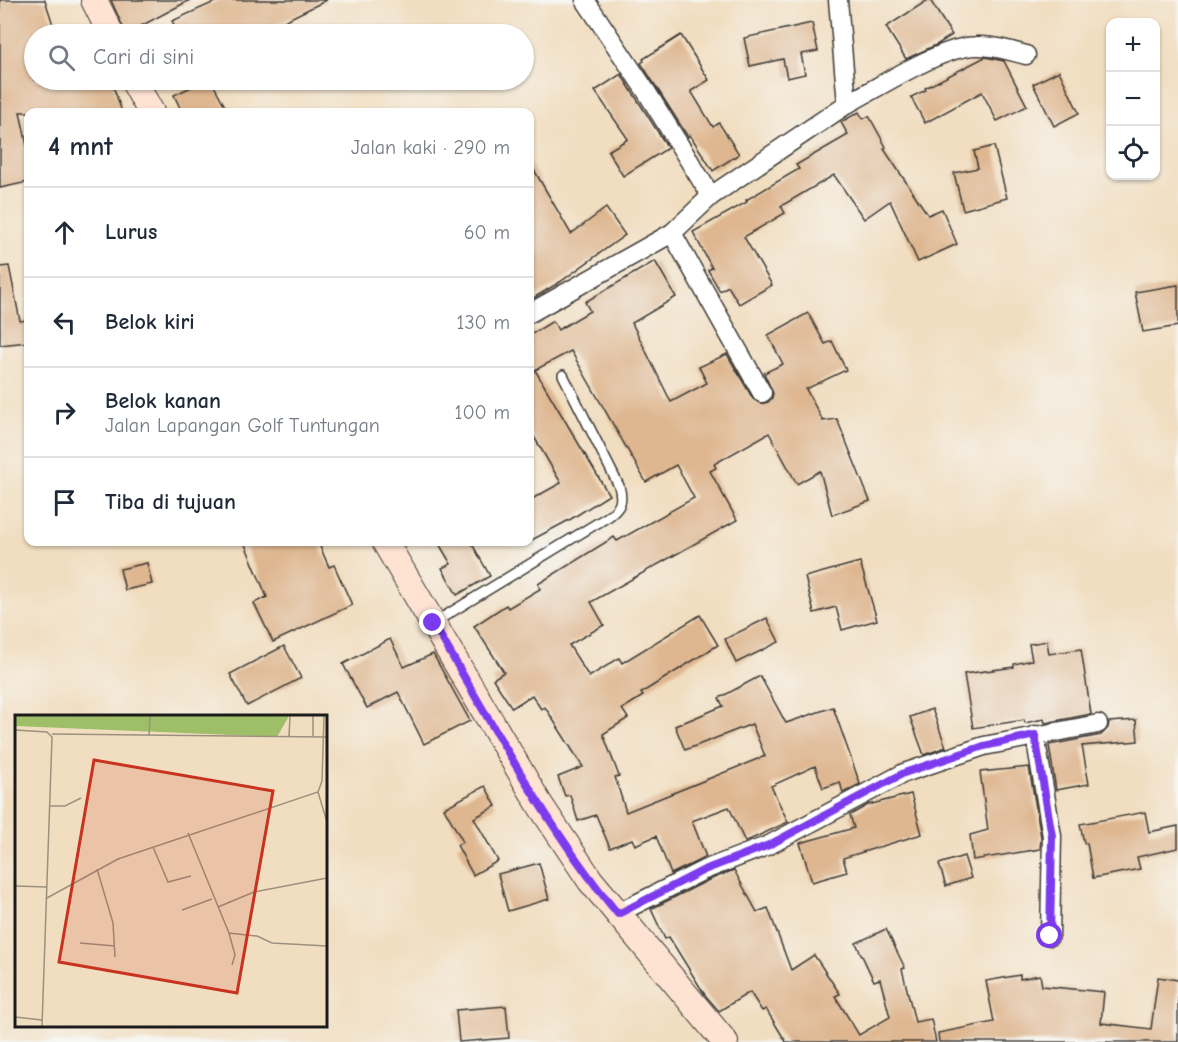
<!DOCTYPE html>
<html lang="id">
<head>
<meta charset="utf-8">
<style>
  :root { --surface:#fff; --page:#f6f6f7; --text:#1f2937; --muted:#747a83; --line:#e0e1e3 }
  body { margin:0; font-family:"Comic Neue",sans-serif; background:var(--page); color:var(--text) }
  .controls { position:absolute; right:18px; top:18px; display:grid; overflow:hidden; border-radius:12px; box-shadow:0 2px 4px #0004 }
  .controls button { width:54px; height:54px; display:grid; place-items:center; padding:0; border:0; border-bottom:2px solid var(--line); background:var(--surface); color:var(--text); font:30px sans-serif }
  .stop { position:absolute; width:18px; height:18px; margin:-14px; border:4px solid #7c3aed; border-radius:50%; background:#fff }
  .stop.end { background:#7c3aed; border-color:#fff; box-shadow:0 2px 6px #0008 }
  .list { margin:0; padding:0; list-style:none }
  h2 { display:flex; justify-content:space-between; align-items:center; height:78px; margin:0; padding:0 24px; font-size:26px }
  h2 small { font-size:20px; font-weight:400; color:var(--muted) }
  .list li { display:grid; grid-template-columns:39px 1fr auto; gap:18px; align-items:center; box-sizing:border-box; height:90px; padding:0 24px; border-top:2px solid var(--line) }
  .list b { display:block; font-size:22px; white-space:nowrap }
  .list p { margin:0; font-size:20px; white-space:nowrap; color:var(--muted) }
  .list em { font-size:20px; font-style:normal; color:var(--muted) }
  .icon { flex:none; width:33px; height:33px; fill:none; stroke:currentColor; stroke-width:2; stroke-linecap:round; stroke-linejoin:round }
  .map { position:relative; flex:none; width:1178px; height:1042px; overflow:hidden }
  .search { position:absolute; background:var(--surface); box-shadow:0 2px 4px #0004; left:24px; top:24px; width:510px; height:66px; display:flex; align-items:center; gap:15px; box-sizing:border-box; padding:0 21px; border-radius:33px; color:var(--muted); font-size:22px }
  .panel { position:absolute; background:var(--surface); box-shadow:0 2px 4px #0004; left:24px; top:108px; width:510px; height:438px; border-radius:12px }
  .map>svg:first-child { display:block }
  .building { fill:#deb68f }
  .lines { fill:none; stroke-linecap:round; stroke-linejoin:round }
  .lane-casing { stroke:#3c3934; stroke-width:12 }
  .street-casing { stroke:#3c3934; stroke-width:21 }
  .secondary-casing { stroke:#3c3934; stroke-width:28 }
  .lane { stroke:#fff; stroke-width:9 }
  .street { stroke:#fff; stroke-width:18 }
  .secondary { stroke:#fee3d2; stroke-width:26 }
  .route { stroke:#7c3aed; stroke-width:8 }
  .inset-road { fill:none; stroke:#9c907e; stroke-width:1.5 }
  .view { fill:#c8321e; fill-opacity:0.15; stroke:#c8321e; stroke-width:3 }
  .inset-edge { fill:none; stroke:#1c1c1c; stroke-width:3 }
</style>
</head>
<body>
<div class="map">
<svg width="1178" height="1042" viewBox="0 0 1178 1042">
  <rect width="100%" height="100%" fill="#f6f6f2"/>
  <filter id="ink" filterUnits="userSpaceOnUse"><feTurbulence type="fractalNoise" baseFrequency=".0167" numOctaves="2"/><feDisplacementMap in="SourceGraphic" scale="12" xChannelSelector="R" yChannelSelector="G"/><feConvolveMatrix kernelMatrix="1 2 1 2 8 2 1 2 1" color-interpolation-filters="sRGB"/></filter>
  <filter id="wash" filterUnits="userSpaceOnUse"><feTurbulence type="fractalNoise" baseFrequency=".008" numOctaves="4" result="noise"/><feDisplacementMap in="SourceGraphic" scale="24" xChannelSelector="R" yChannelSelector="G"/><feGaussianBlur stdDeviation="1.35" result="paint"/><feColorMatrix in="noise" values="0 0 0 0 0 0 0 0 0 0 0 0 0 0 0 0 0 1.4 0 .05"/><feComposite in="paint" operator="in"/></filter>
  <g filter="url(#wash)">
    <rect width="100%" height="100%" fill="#f1ddbf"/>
    <g id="blocks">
      <g class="building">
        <polygon points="0,0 45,0 56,34 34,34 34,80 111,80 122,112 20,112 28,150 28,182 0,188"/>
        <polygon points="111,0 190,0 126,34"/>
        <polygon points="219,0 327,0 258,34 179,34 172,21"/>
        <polygon points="928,0 930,0 952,35 938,44 906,59 886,27"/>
        <polygon points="812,23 818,51 801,54 805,74 787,78 783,59 750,66 744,38"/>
        <polygon points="681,35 709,80 691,91 713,127 719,123 739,154 713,171 690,135 688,137 641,63 644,61 643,59"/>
        <polygon points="985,57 1004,61 1027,106 997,121 982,92 925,123 911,97 926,90 925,88"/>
        <polygon points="1059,71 1079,113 1054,126 1033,84"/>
        <polygon points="621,74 668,148 623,176 608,151 628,139 595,91"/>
        <polygon points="206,80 211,80 228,112 182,112 174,95"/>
        <polygon points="859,112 863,119 869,116 886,147 884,149 928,215 942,209 957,244 918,262 890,201 864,219 834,175 781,206 785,213 744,237 772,285 739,304 728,286 720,291 708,270 712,268 693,232 747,202 746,200 799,169 796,165 848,135 841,122"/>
        <polygon points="994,146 1007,198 963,210 954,173 978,168 974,151"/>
        <polygon points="530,163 571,234 606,208 625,235 560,282 530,300"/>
        <polygon points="655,261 676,297 632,323 671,402 707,383 699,367 727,354 753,399 761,404 768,402 772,398 773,393 764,373 783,364 768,335 808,313 825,344 832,341 846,370 806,389 823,421 837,419 870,501 832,515 820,471 797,484 769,433 714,464 716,468 710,471 737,520 591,602 604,625 569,645 589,677 619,658 622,663 700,615 718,645 641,693 643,696 622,709 628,718 603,734 619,776 615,777 626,812 765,756 752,724 685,750 675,726 723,706 719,698 760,676 786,723 833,707 860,784 843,793 840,782 823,788 815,766 771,786 788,822 745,842 729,807 692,821 706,857 671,874 656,836 635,845 632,839 610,848 596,815 578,821 570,795 565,796 558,777 583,767 545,707 541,709 532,695 512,708 493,679 504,672 474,626 506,605 508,608 540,589 538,584 614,537 617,541 694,498 676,465 646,482 571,351 535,370 609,495 571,519 530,541 530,500 561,483 530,430 530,335 553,321 558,330 590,311 585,302"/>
        <polygon points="9,266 20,321 28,320 28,342 0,345 0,267"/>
        <polygon points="1178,285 1178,326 1143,332 1135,292"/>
        <polygon points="244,542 318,542 329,567 334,565 352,605 273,642 254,603 267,597"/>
        <polygon points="438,542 471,542 490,576 457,595 442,568 451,564"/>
        <polygon points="860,562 877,620 842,630 836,607 814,613 805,577"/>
        <polygon points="147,563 152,584 125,590 120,569"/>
        <polygon points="767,618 779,642 736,663 725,639"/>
        <polygon points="390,639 404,667 433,654 470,721 424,744 398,692 367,708 343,664"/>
        <polygon points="1047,641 1049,654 1081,649 1091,714 1045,723 1044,719 1025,723 1024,720 973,728 964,674 1014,667 1014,664 1032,660 1029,644"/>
        <polygon points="284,646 301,678 247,706 230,674"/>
        <polygon points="932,709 946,747 924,755 910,717"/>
        <polygon points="1136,720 1138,741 1082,746 1089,784 1056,790 1049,745 1101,735 1108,728 1109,722"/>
        <polygon points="1029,767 1041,837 1040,849 973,860 970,835 988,830 980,772"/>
        <polygon points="485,786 496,806 474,818 498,861 473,875 457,845 463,842 444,808"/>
        <polygon points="911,794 922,834 843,858 847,872 812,882 800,843 854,828 850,815 868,805"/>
        <polygon points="1145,812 1149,832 1178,826 1178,848 1137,857 1140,869 1093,878 1087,843 1084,843 1080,824"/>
        <polygon points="964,856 971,878 946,886 939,864"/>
        <polygon points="539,863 549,899 508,911 498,874"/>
        <polygon points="734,870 757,912 768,908 791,970 814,955 840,994 835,996 859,1035 890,1017 880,979 874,981 856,943 886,929 905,968 902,969 915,1022 931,1019 936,1042 786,1042 766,1009 762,1011 750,992 719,1011 705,995 669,937 665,939 651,909 709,880"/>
        <polygon points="1020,975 1020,979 1040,975 1042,986 1104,992 1101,1023 1151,1029 1158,977 1178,980 1178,1042 939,1042 938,1033 994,1022 986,981"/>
        <polygon points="506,1006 509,1038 459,1042 456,1010"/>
      </g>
    </g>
  </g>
  <g filter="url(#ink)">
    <use href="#blocks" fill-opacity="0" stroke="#3c3934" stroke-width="1.5"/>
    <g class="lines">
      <defs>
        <path id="lane" d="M435 622 609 516C621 507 623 501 619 486L563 375"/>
        <g id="street">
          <polyline points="585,0 646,91 711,196"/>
          <path d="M847 104C881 86 940 47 976 46 993 45 1010 51 1026 55"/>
          <polyline points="672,233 762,393"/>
          <polyline points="530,313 672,233 711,196 847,104 838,0"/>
          <polyline points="1035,735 1052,836 1050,936"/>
          <polyline points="618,913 704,870 769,845 904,773 984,746 1098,724"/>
        </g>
        <g id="secondary">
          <polyline points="94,0 111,34"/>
          <polyline points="133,80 151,112"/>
          <polyline points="385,542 540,805 590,880 725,1042"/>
        </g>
      </defs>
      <use href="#lane" class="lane-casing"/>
      <use href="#street" class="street-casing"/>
      <use href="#secondary" class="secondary-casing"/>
      <use href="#lane" class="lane"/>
      <use href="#street" class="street"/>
      <use href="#secondary" class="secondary"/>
    </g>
  </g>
  <g class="lines" filter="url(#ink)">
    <path class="route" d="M433 623C491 722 545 825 618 914L704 870 769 845 904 773 984 746 1035 735 1052 836 1050 936"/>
  </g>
  <g transform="translate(15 715)">
    <rect width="312" height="312" fill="#f1ddbf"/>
    <path d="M0 1H274L262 22 0 11Z" fill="#9ebf68"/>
    <path class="inset-road" d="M0 15 32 17 37 22 27 311M37 19 312 22M134 21 135 1M274 21 275 1M298 22V1M303 77 312 107M35 91H50L66 83M173 118 214 218 242 221 257 228 312 231M138 132 153 167 176 161M82 154 98 208 100 242M0 171 32 172M32 183 103 144 303 77 307 66 309 1M203 192 239 177 312 163M167 195 197 184M214 218 220 240 217 250M65 228 100 231M0 302 27 305"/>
    <path class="view" d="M79 45 258 76 222 278 44 247Z"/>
    <rect width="312" height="312" class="inset-edge"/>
  </g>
</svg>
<div class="controls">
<button>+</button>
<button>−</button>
<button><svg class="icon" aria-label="locate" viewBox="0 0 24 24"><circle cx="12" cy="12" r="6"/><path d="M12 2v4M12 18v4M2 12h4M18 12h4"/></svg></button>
</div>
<div class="stop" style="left:1050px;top:936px"></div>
<div class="stop end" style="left:433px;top:623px"></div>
<div class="search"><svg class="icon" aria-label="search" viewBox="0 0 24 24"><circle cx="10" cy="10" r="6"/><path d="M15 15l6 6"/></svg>Cari di sini</div>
<section class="panel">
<h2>4 mnt<small>Jalan kaki · 290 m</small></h2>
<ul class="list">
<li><svg class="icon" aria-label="ahead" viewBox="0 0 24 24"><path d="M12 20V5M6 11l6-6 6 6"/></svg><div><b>Lurus</b></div><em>60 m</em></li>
<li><svg class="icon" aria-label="left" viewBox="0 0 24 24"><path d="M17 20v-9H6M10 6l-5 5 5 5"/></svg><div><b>Belok kiri</b></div><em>130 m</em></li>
<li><svg class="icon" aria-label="right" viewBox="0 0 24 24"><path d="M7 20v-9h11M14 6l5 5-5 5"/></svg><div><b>Belok kanan</b><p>Jalan Lapangan Golf Tuntungan</p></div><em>100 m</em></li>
<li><svg class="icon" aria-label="arrive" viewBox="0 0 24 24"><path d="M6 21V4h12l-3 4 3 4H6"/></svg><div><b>Tiba di tujuan</b></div></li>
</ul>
</section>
</div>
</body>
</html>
